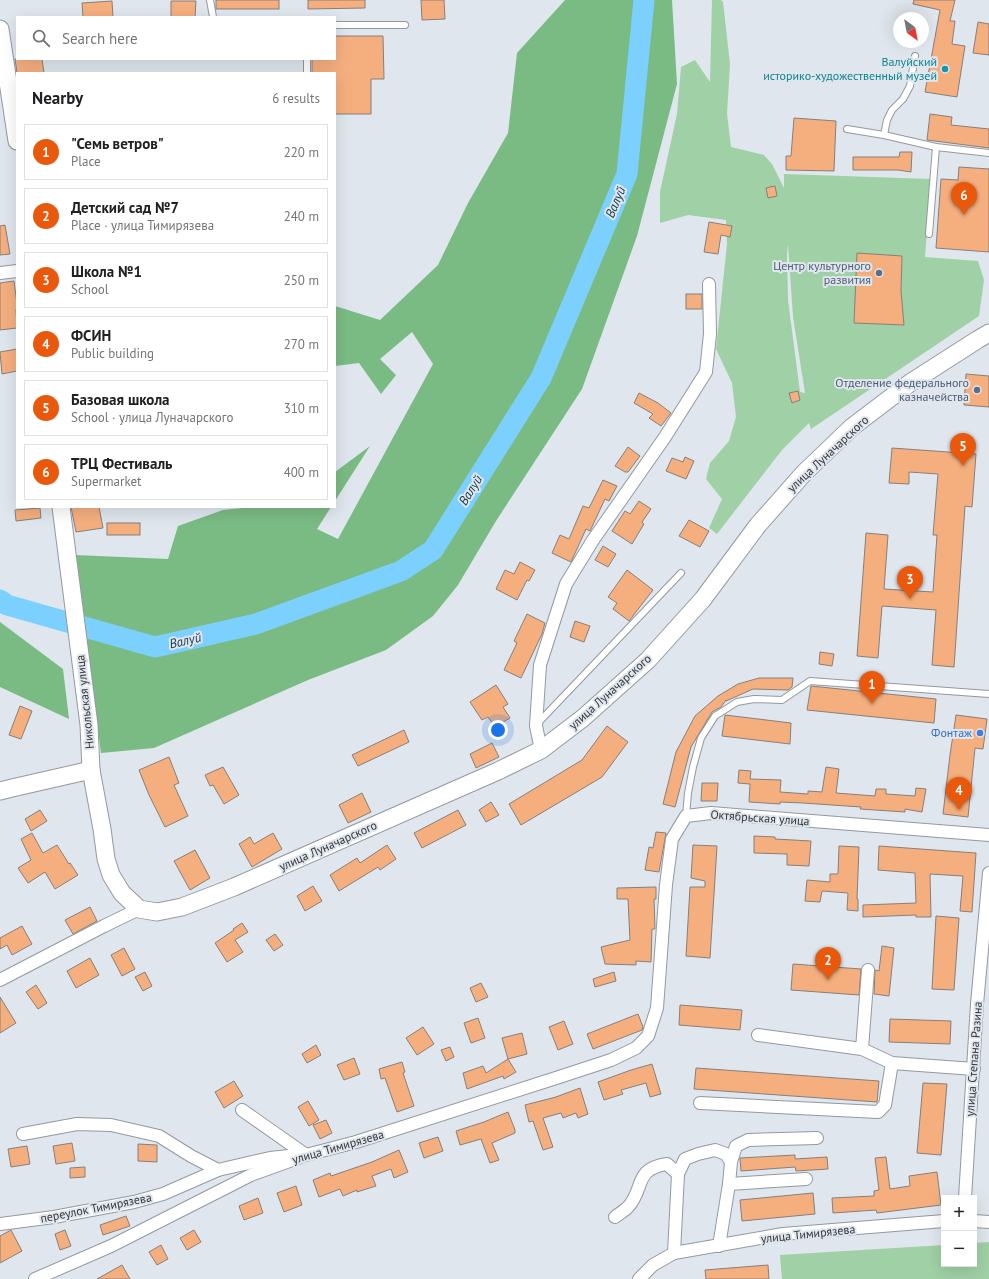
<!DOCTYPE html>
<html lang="en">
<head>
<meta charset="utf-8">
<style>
  :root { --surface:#fff; --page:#f2f2f2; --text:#202124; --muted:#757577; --line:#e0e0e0; --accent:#ea580c }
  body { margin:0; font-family:"PT Sans",sans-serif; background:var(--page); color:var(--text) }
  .controls { position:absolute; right:12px; bottom:12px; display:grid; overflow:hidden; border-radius:0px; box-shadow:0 4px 16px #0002 }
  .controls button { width:36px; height:36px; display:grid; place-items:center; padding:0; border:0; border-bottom:1px solid var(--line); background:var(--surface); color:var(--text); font:20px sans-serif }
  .compass { position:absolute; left:893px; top:12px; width:36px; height:36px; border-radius:50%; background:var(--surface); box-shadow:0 4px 16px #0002; rotate:148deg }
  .you { position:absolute; left:498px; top:730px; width:14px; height:14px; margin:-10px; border:3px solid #fff; border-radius:50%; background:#1a73e8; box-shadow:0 0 0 6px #1a73e833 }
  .badge { display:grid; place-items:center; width:26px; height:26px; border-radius:50%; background:var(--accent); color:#fff; font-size:13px; font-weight:700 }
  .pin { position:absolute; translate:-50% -33px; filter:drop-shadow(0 1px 2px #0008) }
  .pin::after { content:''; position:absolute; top:21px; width:14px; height:12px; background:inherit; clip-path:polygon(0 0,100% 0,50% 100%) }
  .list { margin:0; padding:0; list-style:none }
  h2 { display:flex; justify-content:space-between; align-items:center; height:52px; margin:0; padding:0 16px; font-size:17px }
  h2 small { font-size:13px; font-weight:400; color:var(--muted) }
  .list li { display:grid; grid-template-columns:26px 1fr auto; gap:12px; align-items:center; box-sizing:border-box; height:56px; margin:0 8px 8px; padding:0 8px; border:1px solid var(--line); border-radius:0px }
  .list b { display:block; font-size:15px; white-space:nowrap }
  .list p { margin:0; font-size:13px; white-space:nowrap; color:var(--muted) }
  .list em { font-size:13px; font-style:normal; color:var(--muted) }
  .icon { flex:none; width:22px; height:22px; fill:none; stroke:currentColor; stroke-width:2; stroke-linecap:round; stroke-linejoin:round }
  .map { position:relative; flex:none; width:989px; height:1279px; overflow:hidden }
  .search { position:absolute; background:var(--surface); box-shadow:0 4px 16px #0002; left:16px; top:16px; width:320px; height:44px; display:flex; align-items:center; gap:10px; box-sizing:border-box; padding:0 14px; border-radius:0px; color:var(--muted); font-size:15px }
  .panel { position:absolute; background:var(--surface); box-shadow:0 4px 16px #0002; left:16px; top:72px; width:320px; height:436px; border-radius:0px }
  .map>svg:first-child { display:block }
  .green { fill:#a0d0a5; fill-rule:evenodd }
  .forest { fill:#7abb84 }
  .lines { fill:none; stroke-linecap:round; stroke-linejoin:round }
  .river { stroke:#7cd0fd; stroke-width:21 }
  .building { fill:#f5af7f; stroke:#877f7a }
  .lane-casing { stroke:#9399a0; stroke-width:8 }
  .street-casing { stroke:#9399a0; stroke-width:14 }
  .secondary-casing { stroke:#9399a0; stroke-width:19 }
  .lane { stroke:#fff; stroke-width:6 }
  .street { stroke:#fff; stroke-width:12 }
  .secondary { stroke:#fff; stroke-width:17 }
  .culture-dot { fill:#0f9aa8; stroke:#dfe6ed; stroke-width:1.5 }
  .service-dot { fill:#5c6f8a; stroke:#dfe6ed; stroke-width:1.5 }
  .shop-dot { fill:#3f7fe0; stroke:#dfe6ed; stroke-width:1.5 }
  .labels { text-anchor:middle; stroke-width:4; stroke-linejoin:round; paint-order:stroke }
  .culture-label { font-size:12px; fill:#0d838f; stroke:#dfe6ed; text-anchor:end }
  .service-label { font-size:12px; fill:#4e5e75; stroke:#dfe6ed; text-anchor:end }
  .street-label { font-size:12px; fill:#343639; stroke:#dfe6ed }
  .shop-label { font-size:12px; fill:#366cbe; stroke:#dfe6ed; text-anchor:end }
  .water-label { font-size:13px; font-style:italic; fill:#143a4c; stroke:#dfe6ed }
</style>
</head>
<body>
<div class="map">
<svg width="989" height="1279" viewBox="0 0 989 1279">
  <rect width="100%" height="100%" fill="#dfe6ed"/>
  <g class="green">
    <path d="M712 0H721L723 2 730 64 727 114 731 147 764 155 772 164 784 188V174L931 179 925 257 978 261 984 280 979 316 811 429 809 423 782 450 717 534 709 528 722 499 706 479 710 463 729 441 736 417 732 383 716 349 727 244 726 220 688 215 660 223V192L677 114 681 67 695 60 710 82ZM788 244 793 317 805 393 800 392 788 300 787 254Z"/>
    <polygon points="989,1242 989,1279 782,1279 780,1255 944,1245 944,1264 974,1264 974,1243"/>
  </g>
  <g class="forest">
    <polygon points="565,0 672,0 677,84 637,236 582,389 496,521 458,585 433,616 386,650 308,680 154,748 101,753 75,555 168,559 178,526 223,510 252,507 331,507 317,529 338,539 433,364 412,332 380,359 396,375 381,394 359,363 335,366 335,306 380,320 438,265 468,203 508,133 517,53"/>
    <polygon points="370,446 335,501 335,472"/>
    <polygon points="0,622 63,669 69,719 0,687"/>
  </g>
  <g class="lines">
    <polyline class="river" points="0,600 7,605 155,647 256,624 401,571 433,550 541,378 627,174 644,0"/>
  </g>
  <g class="building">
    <rect x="216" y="0" width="63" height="9"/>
    <polygon points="308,0 365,0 365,8 308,9"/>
    <polygon points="421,0 444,0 445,19 422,20"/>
    <polygon points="914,0 955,0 950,21 955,21 952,44 965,46 957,97 925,92 940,10 913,4"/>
    <polygon points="112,1 113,17 83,17 82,3"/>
    <polygon points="171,1 196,1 195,17 171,17"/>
    <polygon points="978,22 989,24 989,55 973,53"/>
    <polygon points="335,36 383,36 384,79 371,79 371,114 335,114 335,73 312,73 312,59 335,59"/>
    <polygon points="15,59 42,59 44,73 17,73"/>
    <polygon points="930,114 952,117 951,125 989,129 989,148 927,140"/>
    <polygon points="794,118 836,121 834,171 786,170 786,156 791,156"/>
    <polygon points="900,152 912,152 911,172 898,170 853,170 853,157 899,157"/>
    <polygon points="959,167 989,169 989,252 936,248 941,179 958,180"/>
    <polygon points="775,186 777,196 768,198 766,188"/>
    <polygon points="709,222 732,226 730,237 721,235 718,254 704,252"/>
    <polygon points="5,225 10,254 0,255 0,226"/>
    <polygon points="857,253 902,256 901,291 904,325 854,323"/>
    <polygon points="14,281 17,304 17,309 16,309 17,328 0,330 0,283"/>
    <rect x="686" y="294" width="16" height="15"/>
    <polygon points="17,349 17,371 2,374 0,352"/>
    <polygon points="966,374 989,376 989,407 964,405"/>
    <polygon points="798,391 800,400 792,403 789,393"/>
    <polygon points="639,393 658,403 671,413 661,426 649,418 653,414 634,403"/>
    <polygon points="628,447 640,456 628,472 625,472 615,466"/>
    <polygon points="892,448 976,454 972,507 965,506 954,667 932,665 936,610 882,606 878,658 857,656 866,533 888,535 884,589 933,592 937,535 933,535 938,474 909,472 909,484 889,483"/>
    <polygon points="685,457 694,461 686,479 666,471 672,458 683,462"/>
    <polygon points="603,480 617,486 609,501 605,499 590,531 586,529 571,562 552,553 560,535 569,539 583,506 589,508"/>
    <polygon points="639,501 651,509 642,522 644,524 632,544 612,531 625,511 630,514"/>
    <polygon points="71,507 99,507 103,528 76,532"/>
    <polygon points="40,508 41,518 16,521 15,510"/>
    <polygon points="689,520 709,531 700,547 679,536"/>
    <rect x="107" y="523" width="33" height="12"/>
    <polygon points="603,546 616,554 608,567 595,560"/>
    <polygon points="520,562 535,570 529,581 527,580 517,600 496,589 505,570 514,574"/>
    <polygon points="627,570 653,590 629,621 613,609 617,603 608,597"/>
    <polygon points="527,614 545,623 542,634 521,678 504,670 517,643 514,641"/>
    <polygon points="575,621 590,626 584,642 570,637"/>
    <polygon points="820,652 834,654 832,666 819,664"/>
    <polygon points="759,678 793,678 792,687 788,690 753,689 726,701 726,700 721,707 712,712 691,747 675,807 663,804 676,752 695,716 718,696 738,684"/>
    <polygon points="496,685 508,704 503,707 510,718 495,727 488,717 482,720 470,702"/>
    <polygon points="811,686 936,699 934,723 807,710"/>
    <polygon points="20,706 32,711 21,739 9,735"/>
    <polygon points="725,715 791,723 790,744 722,736"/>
    <polygon points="956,715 987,719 983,749 975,748 968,817 943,814 950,755"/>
    <polygon points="607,726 628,742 602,777 521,825 509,804 582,760"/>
    <polygon points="404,730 409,742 358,766 352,755"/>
    <polygon points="492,743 499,757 476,768 470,754"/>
    <polygon points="169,757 179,783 174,785 188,816 165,827 149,795 139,770"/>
    <polygon points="223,767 239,795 224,804 213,785 210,786 205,775"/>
    <polygon points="826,767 839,769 836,793 875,796 876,789 886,789 886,794 915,796 916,788 926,789 922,812 905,809 905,812 860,809 861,807 803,803 780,802 780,804 749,802 750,784 738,783 739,770 751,771 750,779 781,780 780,792 808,794 808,791 822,792"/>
    <polygon points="702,783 718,783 717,801 701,801"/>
    <polygon points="362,793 371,812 348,823 339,805"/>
    <polygon points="491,802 499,815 486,822 479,810"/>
    <polygon points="40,810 47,821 31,831 25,819"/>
    <polygon points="458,810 466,825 422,848 414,833"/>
    <polygon points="656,832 666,833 659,872 645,870 649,847 653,848"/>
    <polygon points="32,833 43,853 57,845 69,864 70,863 78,875 55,889 45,872 28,883 18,868 31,860 21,839"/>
    <polygon points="273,833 282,849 252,867 239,844 250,837 254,844"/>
    <polygon points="754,836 775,837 775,839 811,841 809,866 787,865 787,854 754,853"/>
    <polygon points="387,845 396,859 380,870 378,867 339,891 330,875 357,858 360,863"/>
    <polygon points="693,845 717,846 710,958 686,956 690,887 705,887 705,881 691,878"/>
    <polygon points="839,846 859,847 857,899 858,899 858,911 847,910 848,893 822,891 820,902 805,901 807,880 830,882 830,874 838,874"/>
    <polygon points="879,846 976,853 972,912 960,911 963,876 930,874 931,917 916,917 916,915 863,917 863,905 916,903 915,873 878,870"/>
    <polygon points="195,850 210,878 190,890 174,861"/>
    <polygon points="313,886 322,901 305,911 297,896"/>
    <polygon points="656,887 656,899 654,899 655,929 652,929 651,962 636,961 636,965 605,964 601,947 630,940 628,899 617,899 617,888"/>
    <polygon points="90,907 97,921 73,934 65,920"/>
    <polygon points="936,916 959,918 954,990 932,989"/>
    <polygon points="242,923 248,932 235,940 243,952 227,962 215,943 234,930 233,929"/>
    <polygon points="22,926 32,944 12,955 7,945 0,949 0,938"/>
    <polygon points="275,934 283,945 274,951 266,940"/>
    <polygon points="882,946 894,948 889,996 874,994 875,970 879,971"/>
    <polygon points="124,948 135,969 122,976 111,955"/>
    <polygon points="90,958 99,975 76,988 67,971"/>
    <polygon points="793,964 861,969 859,995 791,990"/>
    <polygon points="145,972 152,986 143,991 135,977"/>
    <polygon points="614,972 616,981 595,987 593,979"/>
    <polygon points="481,983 488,997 476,1002 470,988"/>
    <polygon points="36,985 47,1003 38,1009 26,992"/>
    <polygon points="0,997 16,1023 0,1033"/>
    <polygon points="680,1005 742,1010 740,1030 679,1025"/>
    <polygon points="638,1014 643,1027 642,1030 593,1049 587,1034"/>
    <polygon points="478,1018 485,1038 471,1043 464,1023"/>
    <polygon points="890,1019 951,1021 950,1044 889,1042"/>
    <polygon points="564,1021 573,1044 558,1050 549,1027"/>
    <polygon points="423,1027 434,1044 417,1055 406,1038"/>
    <polygon points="522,1033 527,1054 508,1059 502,1038"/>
    <polygon points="316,1045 321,1055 307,1063 302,1054"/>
    <polygon points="450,1047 454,1057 446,1061 441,1050"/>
    <polygon points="354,1058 360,1074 344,1080 337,1065"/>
    <polygon points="508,1059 516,1072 504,1079 503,1076 467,1089 463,1073 483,1066 486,1073"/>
    <polygon points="402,1062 405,1072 403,1073 414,1106 397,1112 385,1078 381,1079 379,1069"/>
    <polygon points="652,1064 661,1094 650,1097 646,1083 621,1090 623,1094 604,1100 598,1082 631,1070"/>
    <polygon points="696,1068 879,1081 877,1102 694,1089"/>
    <polygon points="234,1081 243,1096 224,1108 215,1092"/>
    <polygon points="923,1083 947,1084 941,1155 917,1153"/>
    <polygon points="580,1088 588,1114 578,1118 576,1113 563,1118 561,1113 543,1118 553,1147 543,1150 533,1121 529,1122 525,1105 556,1097"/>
    <polygon points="308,1101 319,1120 309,1126 298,1107"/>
    <polygon points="508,1112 515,1130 515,1133 492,1143 499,1160 490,1163 481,1139 460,1145 456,1131 484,1122"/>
    <polygon points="326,1120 332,1133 320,1139 313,1125"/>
    <polygon points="438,1137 443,1151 424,1158 419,1143"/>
    <polygon points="72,1143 75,1161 56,1164 53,1146"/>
    <polygon points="138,1144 157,1145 157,1162 138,1161"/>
    <polygon points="27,1146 30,1164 11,1167 8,1149"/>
    <polygon points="399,1150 408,1172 394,1178 391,1169 372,1176 376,1186 357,1192 357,1190 343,1196 340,1189 319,1197 313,1180 330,1173 331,1176 372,1162"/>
    <polygon points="795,1155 795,1159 827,1157 828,1169 796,1171 795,1167 741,1171 740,1158"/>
    <polygon points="886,1157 890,1189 910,1186 909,1176 937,1172 941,1205 877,1213 876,1210 833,1213 832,1198 874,1196 874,1191 879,1190 875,1158"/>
    <polygon points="85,1167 85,1177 70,1178 70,1168"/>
    <polygon points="296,1186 302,1205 284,1212 277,1193"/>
    <polygon points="813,1193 815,1214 742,1221 740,1200"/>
    <polygon points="258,1198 263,1213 244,1220 239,1206"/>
    <polygon points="126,1216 130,1226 103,1235 100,1225"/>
    <polygon points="11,1230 22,1251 0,1263 0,1236"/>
    <polygon points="65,1230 71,1246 60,1250 55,1234"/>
    <polygon points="194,1230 201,1242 187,1250 180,1238"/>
    <polygon points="161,1245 168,1259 157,1265 149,1252"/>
    <polygon points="122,1265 130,1279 97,1279"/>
    <polygon points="768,1265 769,1279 706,1279 705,1270"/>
  </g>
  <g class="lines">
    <defs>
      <g id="lane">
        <polyline points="210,0 213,17"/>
        <polyline points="335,25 405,25"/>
        <polyline points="307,59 307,73"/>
        <polyline points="847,129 884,135 936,147 989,153"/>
        <polyline points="884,135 887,120 892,110 903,99 910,86 915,56"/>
        <polyline points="929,234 936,147"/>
        <polyline points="537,724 681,573"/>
        <polyline points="686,816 688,793 693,767 701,738 715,716 737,702 754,699 782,700 810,681 989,694"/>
      </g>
      <g id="street">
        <polyline points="0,273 17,271"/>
        <polyline points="541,750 536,726 540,665 566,584 593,540 665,437 706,372 710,334 709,284"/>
        <polyline points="0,980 104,926 139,909"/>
        <polyline points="758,1035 862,1049 892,1063 974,1069"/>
        <polyline points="862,1049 868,970"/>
        <polyline points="700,1103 878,1112 885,1105 892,1063"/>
        <polyline points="242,1110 306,1155"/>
        <polyline points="23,1134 77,1124 111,1125 159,1136 191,1156 218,1170"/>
        <polyline points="731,1162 736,1146 748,1140 817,1138"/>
        <polyline points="678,1174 685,1159 698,1154 715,1150 726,1154 731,1162 729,1184 719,1246"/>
        <polyline points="729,1184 806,1179"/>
        <polyline points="965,1198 977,1004 989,873"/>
        <path d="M615 1217C619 1214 624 1211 628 1207 645 1189 633 1169 667 1164L678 1174 674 1253"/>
        <polyline points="974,1221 989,1222"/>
        <polyline points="0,1224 54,1217 134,1202 163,1194 218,1170 270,1158 289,1156"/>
        <polyline points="35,1279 111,1246 251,1175 306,1155 356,1142 553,1079 611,1060 636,1048 648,1036 657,1008 666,885 672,839 686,816 711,813 989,835"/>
        <polyline points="639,1279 653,1265 674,1253 783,1234 944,1221"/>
      </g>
      <g id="secondary">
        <polyline points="0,29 17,141"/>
        <polyline points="61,507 89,725 91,770 102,829 106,859 111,875 122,893 139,909 157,912 182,907 234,887 498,771 541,750 583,718 648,660 703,599 758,525 804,473 852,427 910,383 977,340 989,333"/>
        <polyline points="0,791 12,788 91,770"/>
      </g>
    </defs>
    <use href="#lane" class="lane-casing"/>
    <use href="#street" class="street-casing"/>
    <use href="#secondary" class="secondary-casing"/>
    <use href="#lane" class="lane"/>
    <use href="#street" class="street"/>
    <use href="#secondary" class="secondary"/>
  </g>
  <circle class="culture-dot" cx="945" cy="69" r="4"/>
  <g class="service-dot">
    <circle cx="879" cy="273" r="4"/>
    <circle cx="977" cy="390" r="4"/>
  </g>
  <circle class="shop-dot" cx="980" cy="733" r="4"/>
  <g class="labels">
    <g class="culture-label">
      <text x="937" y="66">Валуйский<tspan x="937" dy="14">историко-художественный музей</tspan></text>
    </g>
    <g class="service-label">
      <text x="871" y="270">Центр культурного<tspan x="871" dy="14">развития</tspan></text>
      <text x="969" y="387">Отделение федерального<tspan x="969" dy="14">казначейства</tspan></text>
    </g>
    <g class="street-label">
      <text transform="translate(828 454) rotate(-43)" y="4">улица Луначарского</text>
      <text transform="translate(610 692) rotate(-42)" y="4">улица Луначарского</text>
      <text transform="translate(85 702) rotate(-96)" y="4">Никольская улица</text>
      <text transform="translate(760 818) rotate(4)" y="4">Октябрьская улица</text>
      <text transform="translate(328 846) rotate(-24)" y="4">улица Луначарского</text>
      <text transform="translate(974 1059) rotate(-86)" y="4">улица Степана Разина</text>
      <text transform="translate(338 1147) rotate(-16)" y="4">улица Тимирязева</text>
      <text transform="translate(96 1208) rotate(-11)" y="4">переулок Тимирязева</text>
      <text transform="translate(808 1234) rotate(-6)" y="4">улица Тимирязева</text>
    </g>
    <g class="shop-label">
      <text x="972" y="737">Фонтаж</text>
    </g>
    <g class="water-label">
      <text transform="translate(615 202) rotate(-67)" y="5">Валуй</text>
      <text transform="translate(470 490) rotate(-58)" y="5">Валуй</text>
      <text transform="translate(185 640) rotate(-13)" y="5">Валуй</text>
    </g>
  </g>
</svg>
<div class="controls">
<button>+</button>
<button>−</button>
</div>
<svg class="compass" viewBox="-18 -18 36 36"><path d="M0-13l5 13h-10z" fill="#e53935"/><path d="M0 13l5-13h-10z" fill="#757577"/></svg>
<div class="you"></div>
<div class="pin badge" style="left:872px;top:704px">1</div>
<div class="pin badge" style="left:828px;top:980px">2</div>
<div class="pin badge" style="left:910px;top:599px">3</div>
<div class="pin badge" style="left:959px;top:810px">4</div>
<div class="pin badge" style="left:963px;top:466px">5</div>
<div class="pin badge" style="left:964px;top:215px">6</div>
<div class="search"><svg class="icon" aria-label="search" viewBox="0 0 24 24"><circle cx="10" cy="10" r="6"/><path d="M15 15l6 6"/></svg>Search here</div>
<section class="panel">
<h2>Nearby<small>6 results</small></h2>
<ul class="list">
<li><span class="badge">1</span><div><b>&quot;Семь ветров&quot;</b><p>Place</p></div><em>220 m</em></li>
<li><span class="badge">2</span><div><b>Детский сад №7</b><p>Place · улица Тимирязева</p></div><em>240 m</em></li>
<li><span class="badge">3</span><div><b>Школа №1</b><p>School</p></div><em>250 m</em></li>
<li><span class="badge">4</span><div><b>ФСИН</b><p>Public building</p></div><em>270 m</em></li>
<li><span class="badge">5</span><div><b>Базовая школа</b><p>School · улица Луначарского</p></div><em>310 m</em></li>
<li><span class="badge">6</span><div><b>ТРЦ Фестиваль</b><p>Supermarket</p></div><em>400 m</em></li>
</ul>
</section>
</div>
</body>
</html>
